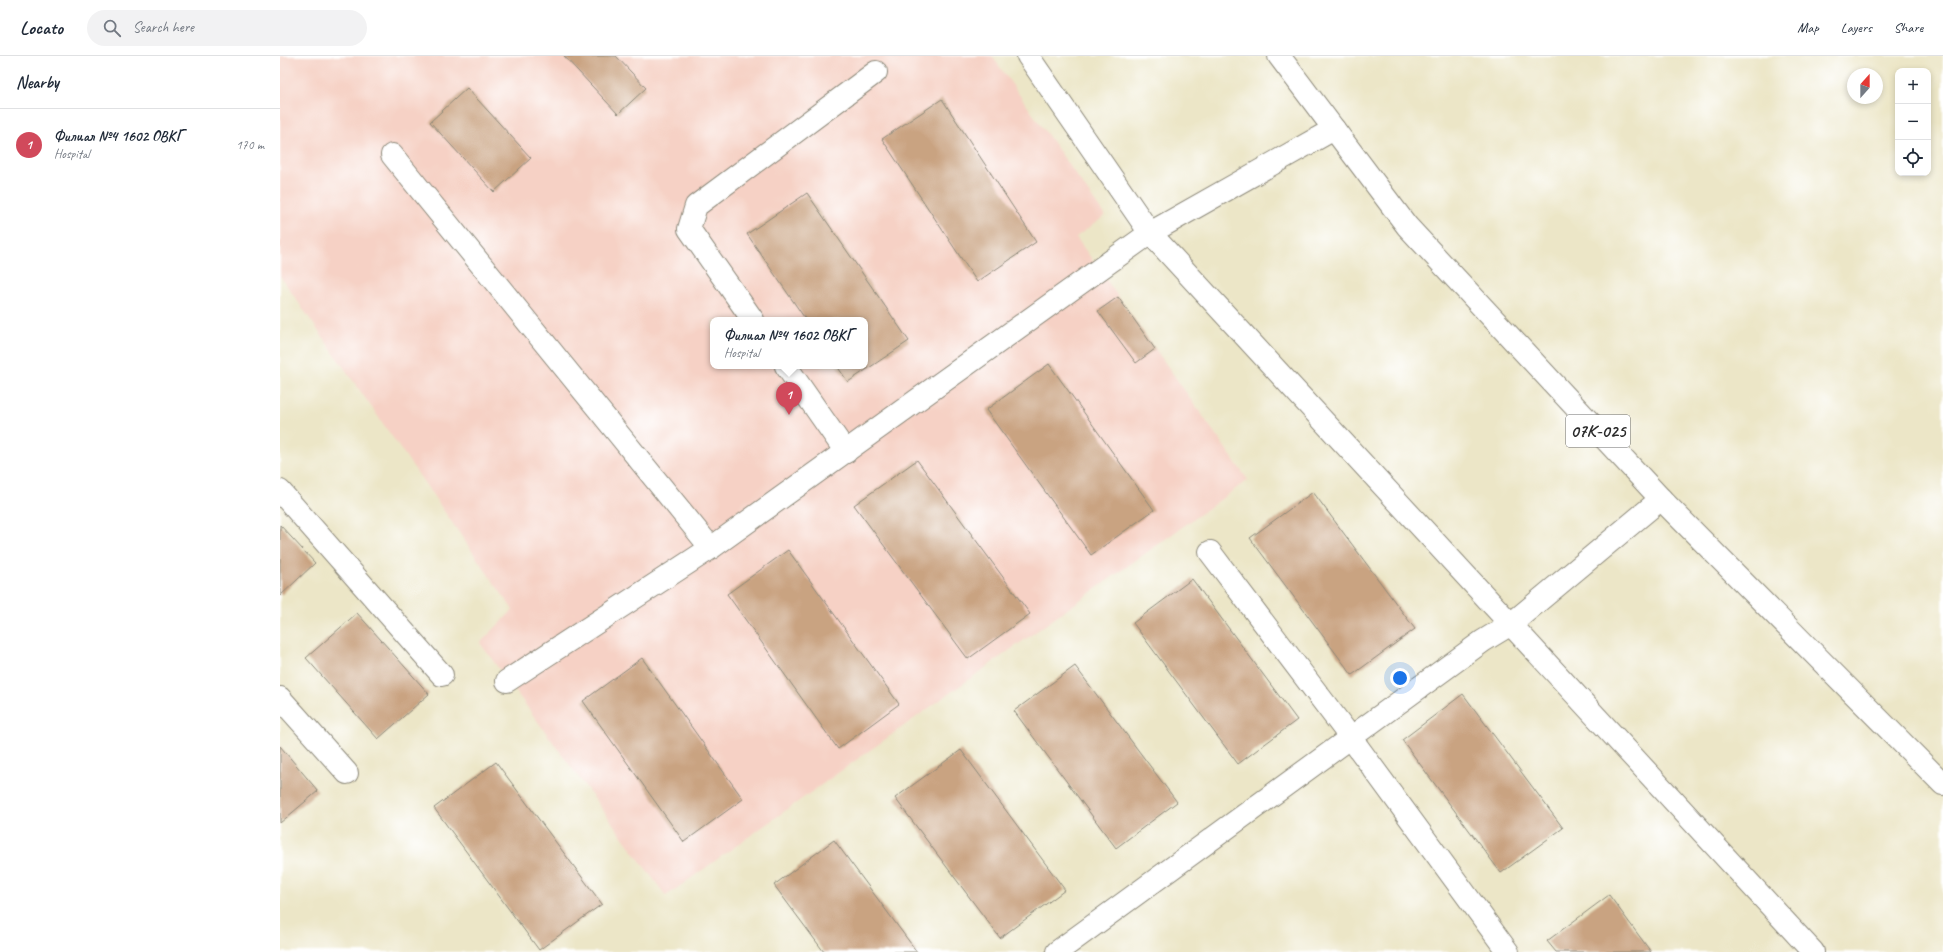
<!DOCTYPE html>
<html lang="en">
<head>
<meta charset="utf-8">
<style>
  :root { --surface:#fff; --page:#f2f2f3; --text:#1f2937; --muted:#747a83; --line:#e0e1e3; --accent:#d1495b }
  body { margin:0; font-family:Caveat,sans-serif; background:var(--page); color:var(--text) }
  .controls { position:absolute; right:12px; top:12px; display:grid; overflow:hidden; border-radius:8px; box-shadow:0 2px 6px #0003 }
  .controls button { width:36px; height:36px; display:grid; place-items:center; padding:0; border:0; border-bottom:1px solid var(--line); background:var(--surface); color:var(--text); font:20px sans-serif }
  .compass { position:absolute; left:1567px; top:12px; width:36px; height:36px; border-radius:50%; background:var(--surface); box-shadow:0 2px 6px #0003; rotate:21deg }
  .you { position:absolute; left:1120px; top:622px; width:14px; height:14px; margin:-10px; border:3px solid #fff; border-radius:50%; background:#1a73e8; box-shadow:0 0 0 6px #1a73e833 }
  .badge { display:grid; place-items:center; width:26px; height:26px; border-radius:50%; background:var(--accent); color:#fff; font-size:13px; font-weight:700 }
  .pin { position:absolute; translate:-50% -33px; filter:drop-shadow(0 1px 2px #0008) }
  .pin::after { content:''; position:absolute; top:21px; width:14px; height:12px; background:inherit; clip-path:polygon(0 0,100% 0,50% 100%) }
  .popup { position:absolute; left:430px; top:261px; width:158px; height:52px; box-sizing:border-box; display:grid; place-content:center; border-radius:8px; background:var(--surface); filter:drop-shadow(0 1px 3px #0005); font-size:13px; white-space:nowrap; color:var(--muted) }
  .popup b { font-size:15px; color:var(--text) }
  .popup::after { content:''; position:absolute; left:50%; top:100%; margin-left:-8px; border:8px solid transparent; border-top-color:var(--surface) }
  .list { margin:0; padding:0; list-style:none }
  h2 { display:flex; justify-content:space-between; align-items:center; height:52px; margin:0; padding:0 16px; font-size:17px }
  h2 small { font-size:13px; font-weight:400; color:var(--muted) }
  .list li { display:grid; grid-template-columns:26px 1fr auto; gap:12px; align-items:center; box-sizing:border-box; height:72px; padding:0 16px; border-top:1px solid var(--line) }
  .list b { display:block; font-size:15px; white-space:nowrap }
  .list p { margin:0; font-size:13px; white-space:nowrap; color:var(--muted) }
  .list em { font-size:13px; font-style:normal; color:var(--muted) }
  .icon { flex:none; width:22px; height:22px; fill:none; stroke:currentColor; stroke-width:2; stroke-linecap:round; stroke-linejoin:round }
  .map { position:relative; flex:none; width:1663px; height:896px; overflow:hidden }
  header { display:flex; align-items:center; gap:24px; box-sizing:border-box; height:56px; padding:0 20px; background:var(--surface); border-bottom:1px solid var(--line) }
  header strong { font-size:19px }
  nav { display:flex; gap:22px; margin-inline-start:auto; font-size:14px }
  .search { width:280px; height:36px; background:var(--page); display:flex; align-items:center; gap:10px; box-sizing:border-box; padding:0 14px; border-radius:22px; color:var(--muted); font-size:15px }
  main { display:flex }
  aside { flex:1; background:var(--surface) }
  .map>svg:first-child { display:block }
  .built { fill:#f6d1c5; fill-rule:evenodd }
  .building { fill:#c9a381 }
  .lines { fill:none; stroke-linecap:round; stroke-linejoin:round }
  .minor-casing { stroke:#8c8879; stroke-width:24 }
  .highway-casing { stroke:#8c8879; stroke-width:24 }
  .minor { stroke:#fff; stroke-width:22 }
  .highway { stroke:#fff; stroke-width:22 }
  .labels { text-anchor:middle; stroke-width:4; stroke-linejoin:round; paint-order:stroke }
  .shield { fill:#fff; stroke:#6b6b6b; stroke-width:1 }
  .shield-label { font-size:18px; font-weight:bold; fill:#2b2b2b }
</style>
</head>
<body>
<header>
<strong>Locato</strong>
<div class="search"><svg class="icon" aria-label="search" viewBox="0 0 24 24"><circle cx="10" cy="10" r="6"/><path d="M15 15l6 6"/></svg>Search here</div>
<nav><a>Map</a><a>Layers</a><a>Share</a></nav>
</header>
<main>
<aside>
<h2>Nearby<small></small></h2>
<ul class="list">
<li><span class="badge">1</span><div><b>Филиал №4 1602 ОВКГ</b><p>Hospital</p></div><em>170 m</em></li>
</ul>
</aside>
<div class="map">
<svg width="1663" height="896" viewBox="0 0 1663 896">
  <rect width="100%" height="100%" fill="#fff"/>
  <filter id="ink" filterUnits="userSpaceOnUse"><feTurbulence type="fractalNoise" baseFrequency=".025" numOctaves="2"/><feDisplacementMap in="SourceGraphic" scale="8" xChannelSelector="R" yChannelSelector="G"/><feConvolveMatrix kernelMatrix="1 2 1 2 8 2 1 2 1" color-interpolation-filters="sRGB"/></filter>
  <filter id="wash" filterUnits="userSpaceOnUse"><feTurbulence type="fractalNoise" baseFrequency=".012" numOctaves="4" result="noise"/><feDisplacementMap in="SourceGraphic" scale="16" xChannelSelector="R" yChannelSelector="G"/><feGaussianBlur stdDeviation="0.9" result="paint"/><feColorMatrix in="noise" values="0 0 0 0 0 0 0 0 0 0 0 0 0 0 0 0 0 1.4 0 .05"/><feComposite in="paint" operator="in"/></filter>
  <g filter="url(#wash)">
    <rect width="100%" height="100%" fill="#ece6c7"/>
    <path class="built" d="M0 0H712L825 160 796 181 968 424 386 840 200 587 233 554 0 220ZM433 264H585V310H433Z"/>
    <g id="blocks">
      <g class="building">
        <polygon points="284,0 336,0 366,32 338,58"/>
        <polygon points="187,32 251,102 214,136 150,66"/>
        <polygon points="662,43 756,186 697,226 602,83"/>
        <polygon points="527,137 629,285 568,326 557,310 585,310 585,264 526,264 467,178"/>
        <polygon points="838,241 875,293 856,307 818,255"/>
        <polygon points="769,308 874,454 811,499 706,354"/>
        <polygon points="637,404 750,558 688,603 574,449"/>
        <polygon points="1033,436 1135,573 1072,619 970,482"/>
        <polygon points="0,469 35,507 0,540"/>
        <polygon points="508,494 619,648 558,693 447,538"/>
        <polygon points="912,523 1017,664 958,708 853,567"/>
        <polygon points="77,557 149,638 98,683 26,602"/>
        <polygon points="362,602 463,743 404,786 303,645"/>
        <polygon points="795,610 897,746 836,792 734,655"/>
        <polygon points="1183,638 1283,772 1221,817 1122,684"/>
        <polygon points="0,690 38,735 0,767"/>
        <polygon points="681,694 785,834 720,882 615,742"/>
        <polygon points="216,706 322,848 259,894 154,752"/>
        <polygon points="554,784 637,896 544,896 494,829"/>
        <polygon points="1329,839 1371,896 1276,896 1267,885"/>
      </g>
    </g>
  </g>
  <g filter="url(#ink)">
    <use href="#blocks" fill-opacity="0" stroke="#8c8879" stroke-width="1"/>
    <g class="lines">
      <defs>
        <g id="minor">
          <polyline points="748,0 870,177 1533,896"/>
          <polyline points="112,99 431,492"/>
          <polyline points="473,264 409,173 416,150 596,16"/>
          <polyline points="506,310 566,396"/>
          <polyline points="0,435 162,619"/>
          <polyline points="930,496 1071,682 1228,896"/>
          <polyline points="227,625 431,492 870,177 1054,73"/>
          <polyline points="0,642 67,717"/>
          <polyline points="777,896 1203,585 1231,568 1381,443"/>
        </g>
        <polyline id="highway" points="999,0 1127,170 1381,443 1663,728"/>
      </defs>
      <use href="#minor" class="minor-casing"/>
      <use href="#highway" class="highway-casing"/>
      <use href="#minor" class="minor"/>
      <use href="#highway" class="highway"/>
    </g>
  </g>
  <g class="labels">
    <rect class="shield" x="1286" y="359" width="64" height="32" rx="3"/>
    <g class="shield-label">
      <text x="1318" y="381">07К-025</text>
    </g>
  </g>
</svg>
<div class="controls">
<button>+</button>
<button>−</button>
<button><svg class="icon" aria-label="locate" viewBox="0 0 24 24"><circle cx="12" cy="12" r="6"/><path d="M12 2v4M12 18v4M2 12h4M18 12h4"/></svg></button>
</div>
<svg class="compass" viewBox="-18 -18 36 36"><path d="M0-13l5 13h-10z" fill="#e53935"/><path d="M0 13l5-13h-10z" fill="#747a83"/></svg>
<div class="you"></div>
<div class="pin badge" style="left:509px;top:359px">1</div>
<div class="popup"><b>Филиал №4 1602 ОВКГ</b>Hospital</div>
</div>
</main>
</body>
</html>
